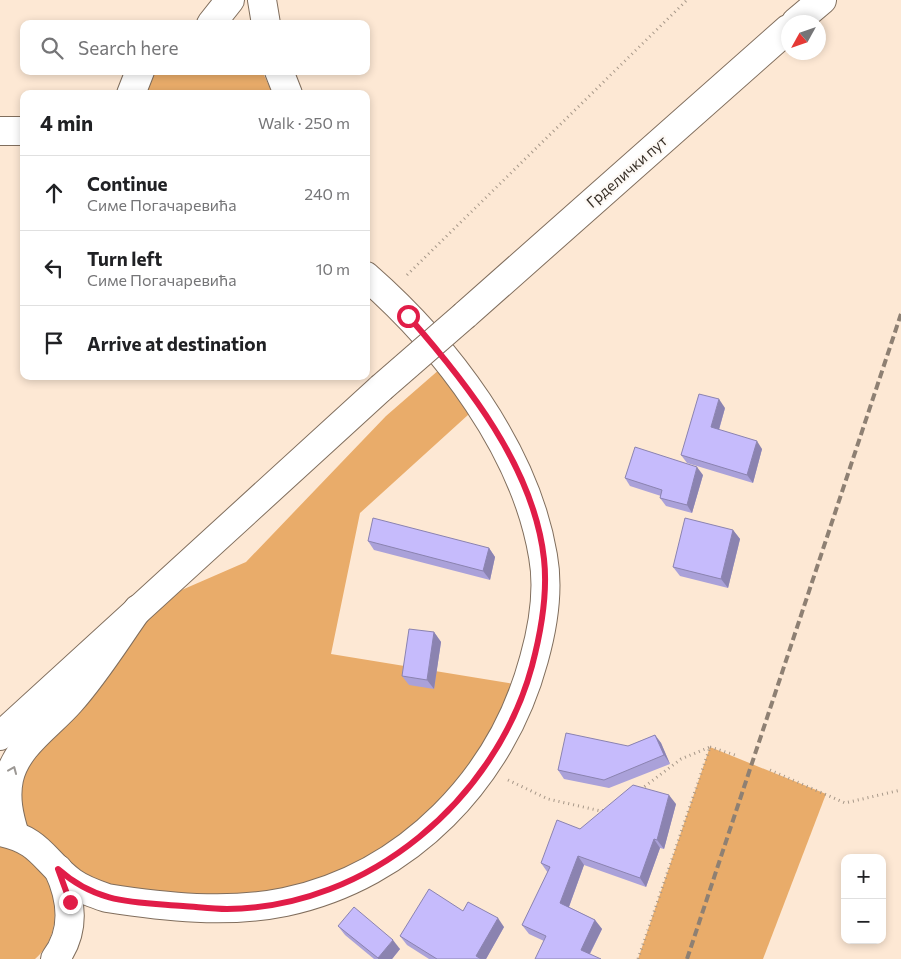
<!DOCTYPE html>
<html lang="en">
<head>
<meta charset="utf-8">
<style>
  :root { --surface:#fff; --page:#f6f6f6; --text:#202124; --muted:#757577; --line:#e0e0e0 }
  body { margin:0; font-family:Commissioner,sans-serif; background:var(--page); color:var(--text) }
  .controls { position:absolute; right:15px; bottom:15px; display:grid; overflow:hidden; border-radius:10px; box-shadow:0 2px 8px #0003 }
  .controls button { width:45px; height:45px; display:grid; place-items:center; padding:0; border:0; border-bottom:1px solid var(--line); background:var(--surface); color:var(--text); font:25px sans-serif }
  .compass { position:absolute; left:781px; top:15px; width:45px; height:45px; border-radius:50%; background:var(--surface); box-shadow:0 2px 8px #0003; rotate:230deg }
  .stop { position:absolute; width:15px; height:15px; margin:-11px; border:4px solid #e11d48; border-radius:50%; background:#fff }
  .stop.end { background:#e11d48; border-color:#fff; box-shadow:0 1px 5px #0008 }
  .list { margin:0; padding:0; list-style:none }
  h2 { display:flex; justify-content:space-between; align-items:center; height:65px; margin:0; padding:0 20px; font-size:21px }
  h2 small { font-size:16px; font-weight:400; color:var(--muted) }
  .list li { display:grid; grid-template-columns:32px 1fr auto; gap:15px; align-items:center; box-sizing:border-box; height:75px; padding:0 20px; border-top:1px solid var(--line) }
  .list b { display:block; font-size:19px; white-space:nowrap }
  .list p { margin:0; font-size:16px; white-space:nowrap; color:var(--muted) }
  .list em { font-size:16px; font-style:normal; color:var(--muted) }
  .icon { flex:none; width:28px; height:28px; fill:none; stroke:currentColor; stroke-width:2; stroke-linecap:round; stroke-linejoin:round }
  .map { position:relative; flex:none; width:901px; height:959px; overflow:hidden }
  .search { position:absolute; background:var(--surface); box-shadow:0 2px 8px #0003; left:20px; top:20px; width:350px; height:55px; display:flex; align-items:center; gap:12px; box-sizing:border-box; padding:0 18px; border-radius:10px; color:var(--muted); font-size:19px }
  .panel { position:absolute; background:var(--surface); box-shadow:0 2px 8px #0003; left:20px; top:90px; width:350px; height:290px; border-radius:10px }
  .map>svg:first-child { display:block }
  .green { fill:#e9ac6a }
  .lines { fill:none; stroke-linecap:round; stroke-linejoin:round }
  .secondary-casing { stroke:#806e5d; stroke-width:30 }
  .primary-casing { stroke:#806e5d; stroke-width:30 }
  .path { stroke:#a79889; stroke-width:3; stroke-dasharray:1 4; stroke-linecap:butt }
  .secondary { stroke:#fff; stroke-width:28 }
  .primary { stroke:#fff; stroke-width:28 }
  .rail { stroke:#8e8073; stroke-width:4; stroke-dasharray:8 4; stroke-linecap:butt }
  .secondary-bridge-casing { stroke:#806e5d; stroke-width:30; stroke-linecap:butt }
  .secondary-bridge { stroke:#fff; stroke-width:28 }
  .wall { fill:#aaa1d9 }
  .shaded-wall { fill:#8b83b0 }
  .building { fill:#c6bbfc; stroke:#8b83b0 }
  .oneway { stroke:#9c9894 }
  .route { stroke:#e11d48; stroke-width:6 }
  .labels { text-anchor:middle; stroke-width:4.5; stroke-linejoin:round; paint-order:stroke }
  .street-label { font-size:15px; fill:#383028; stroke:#fdf9f5 }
</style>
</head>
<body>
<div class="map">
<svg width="901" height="959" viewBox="0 0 901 959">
  <rect width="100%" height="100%" fill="#fde8d4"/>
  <g class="green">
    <polygon points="155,71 262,71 273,94 144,94"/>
    <polygon points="448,362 479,405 360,513 331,654 527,686 422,835 284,902 127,901 15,835 18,758 138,609 246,562 386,416"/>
    <polygon points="710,747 826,794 763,959 638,959"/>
    <path d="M0 846C52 852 74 925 35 959H0Z"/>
  </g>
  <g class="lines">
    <defs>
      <g id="secondary">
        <polyline points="262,0 266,24"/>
        <polyline points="796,22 822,0"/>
        <polyline points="211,24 230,0"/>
        <polyline points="465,315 788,29"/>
        <polyline points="0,736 381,388"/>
      </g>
      <g id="primary">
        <polyline points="279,71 288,94"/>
        <polyline points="131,94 140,71"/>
        <polyline points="0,131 24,131"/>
        <path d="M0 832C41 840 43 860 72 882 83 890 95 894 107 898 165 907 227 914 285 902 408 876 502 778 534 659 543 627 549 589 543 556 525 449 446 346 366 276"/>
        <path d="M15 835C9 816 5 798 9 779 16 746 50 725 70 702 96 673 116 640 138 609"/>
        <path d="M55 959C76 931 72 899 58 869"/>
      </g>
    </defs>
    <use href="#secondary" class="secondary-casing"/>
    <use href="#primary" class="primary-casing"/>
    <g class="path">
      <polyline points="407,275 687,0"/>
      <polyline points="710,747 735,755"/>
      <polyline points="770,770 845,803 901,790"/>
      <polyline points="508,780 548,799 601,811 606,810"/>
      <polyline points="638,959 710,747 681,759 640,790"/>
    </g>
    <use href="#secondary" class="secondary"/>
    <use href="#primary" class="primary"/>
    <polyline class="rail" points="687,959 901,314"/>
    <defs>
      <polyline id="secondary-bridge" points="381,388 465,315"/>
    </defs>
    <use href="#secondary-bridge" class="secondary-bridge-casing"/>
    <use href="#secondary-bridge" class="secondary-bridge"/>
  </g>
  <g class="wall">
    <polygon points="725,408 719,430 762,449 753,483 687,463 681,455"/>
    <polygon points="703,475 692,513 666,506 660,498 661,496 630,486 625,478"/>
    <polygon points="733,530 740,539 728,588 680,576 673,567"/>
    <polygon points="368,541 489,548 495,557 490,580 374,550"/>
    <polygon points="434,632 441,642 434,689 409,685 402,676"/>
    <polygon points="655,735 661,743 670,764 609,788 564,779 558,770 628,746"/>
    <polygon points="676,804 664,849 660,848 646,887 584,865 569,907 595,920 602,929 590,954 544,941 529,934 522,925 548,873 541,863 580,829"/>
    <polygon points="463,911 504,927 486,959 429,959 407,945 400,936"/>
    <polygon points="338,926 400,949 392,959 374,959 345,935"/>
  </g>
  <g class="shaded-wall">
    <polygon points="719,399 725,408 717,436 711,427"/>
    <polygon points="757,441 762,449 753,483 747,475"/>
    <polygon points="697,467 703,475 692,513 687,505"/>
    <polygon points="733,530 740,539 728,588 721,579"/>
    <polygon points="489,548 495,557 490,580 483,571"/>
    <polygon points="434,632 441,642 434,689 427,680"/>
    <polygon points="655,735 661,743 670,764 664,755"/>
    <polygon points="669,795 676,804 664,849 657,840"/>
    <polygon points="654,839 660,848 646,887 640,878"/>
    <polygon points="578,856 584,865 567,912 560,903"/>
    <polygon points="498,918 504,927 486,959 478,959 476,956"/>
    <polygon points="595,920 602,929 587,959 581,950"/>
    <polygon points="393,940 400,949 392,959 378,959 378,958"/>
  </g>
  <g class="building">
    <polygon points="699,394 719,399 711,427 757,441 747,475 681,455"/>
    <polygon points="635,447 697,467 687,505 660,498 662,490 625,478"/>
    <polygon points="373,518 489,548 483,571 368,541"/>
    <polygon points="685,518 733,530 721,579 673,567"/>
    <polygon points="409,629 434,632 427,680 402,676"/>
    <polygon points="566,733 628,746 655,735 664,755 604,780 558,770"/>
    <polygon points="633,785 669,795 657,840 654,839 640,878 578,856 560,903 595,920 581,950 601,959 535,959 546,936 522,925 550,867 541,863 557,820 580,829"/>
    <polygon points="429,889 463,911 468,902 498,918 476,956 481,959 437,959 400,936"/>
    <polygon points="354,907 393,940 378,958 338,926"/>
  </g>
  <defs><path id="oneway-chevron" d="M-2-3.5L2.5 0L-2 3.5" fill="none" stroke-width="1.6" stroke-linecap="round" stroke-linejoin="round" transform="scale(1.25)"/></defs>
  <use class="oneway" href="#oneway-chevron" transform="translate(13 770) rotate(-67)"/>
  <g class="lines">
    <path class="route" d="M70 902 58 869C97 904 134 902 183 906 198 907 213 909 227 909 369 908 496 799 532 666 541 632 548 595 544 559 534 467 466 382 408 316"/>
  </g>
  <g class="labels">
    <g class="street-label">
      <text transform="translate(627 172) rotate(-41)" y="5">Грделички пут</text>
    </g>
  </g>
</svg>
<div class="controls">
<button>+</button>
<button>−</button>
</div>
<svg class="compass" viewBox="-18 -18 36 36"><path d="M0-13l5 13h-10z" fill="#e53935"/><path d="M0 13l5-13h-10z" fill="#757577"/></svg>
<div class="stop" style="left:408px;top:316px"></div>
<div class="stop end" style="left:70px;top:902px"></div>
<div class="search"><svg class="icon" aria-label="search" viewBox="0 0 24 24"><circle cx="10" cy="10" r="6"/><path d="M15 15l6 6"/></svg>Search here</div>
<section class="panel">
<h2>4 min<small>Walk · 250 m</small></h2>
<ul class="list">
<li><svg class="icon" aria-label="ahead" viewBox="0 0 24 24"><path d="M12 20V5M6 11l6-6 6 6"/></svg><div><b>Continue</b><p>Симе Погачаревића</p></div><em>240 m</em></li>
<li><svg class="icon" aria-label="left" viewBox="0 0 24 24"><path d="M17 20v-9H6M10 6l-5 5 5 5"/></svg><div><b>Turn left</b><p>Симе Погачаревића</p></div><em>10 m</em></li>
<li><svg class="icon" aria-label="arrive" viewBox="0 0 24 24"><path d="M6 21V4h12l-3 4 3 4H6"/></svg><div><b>Arrive at destination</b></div></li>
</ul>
</section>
</div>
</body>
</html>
